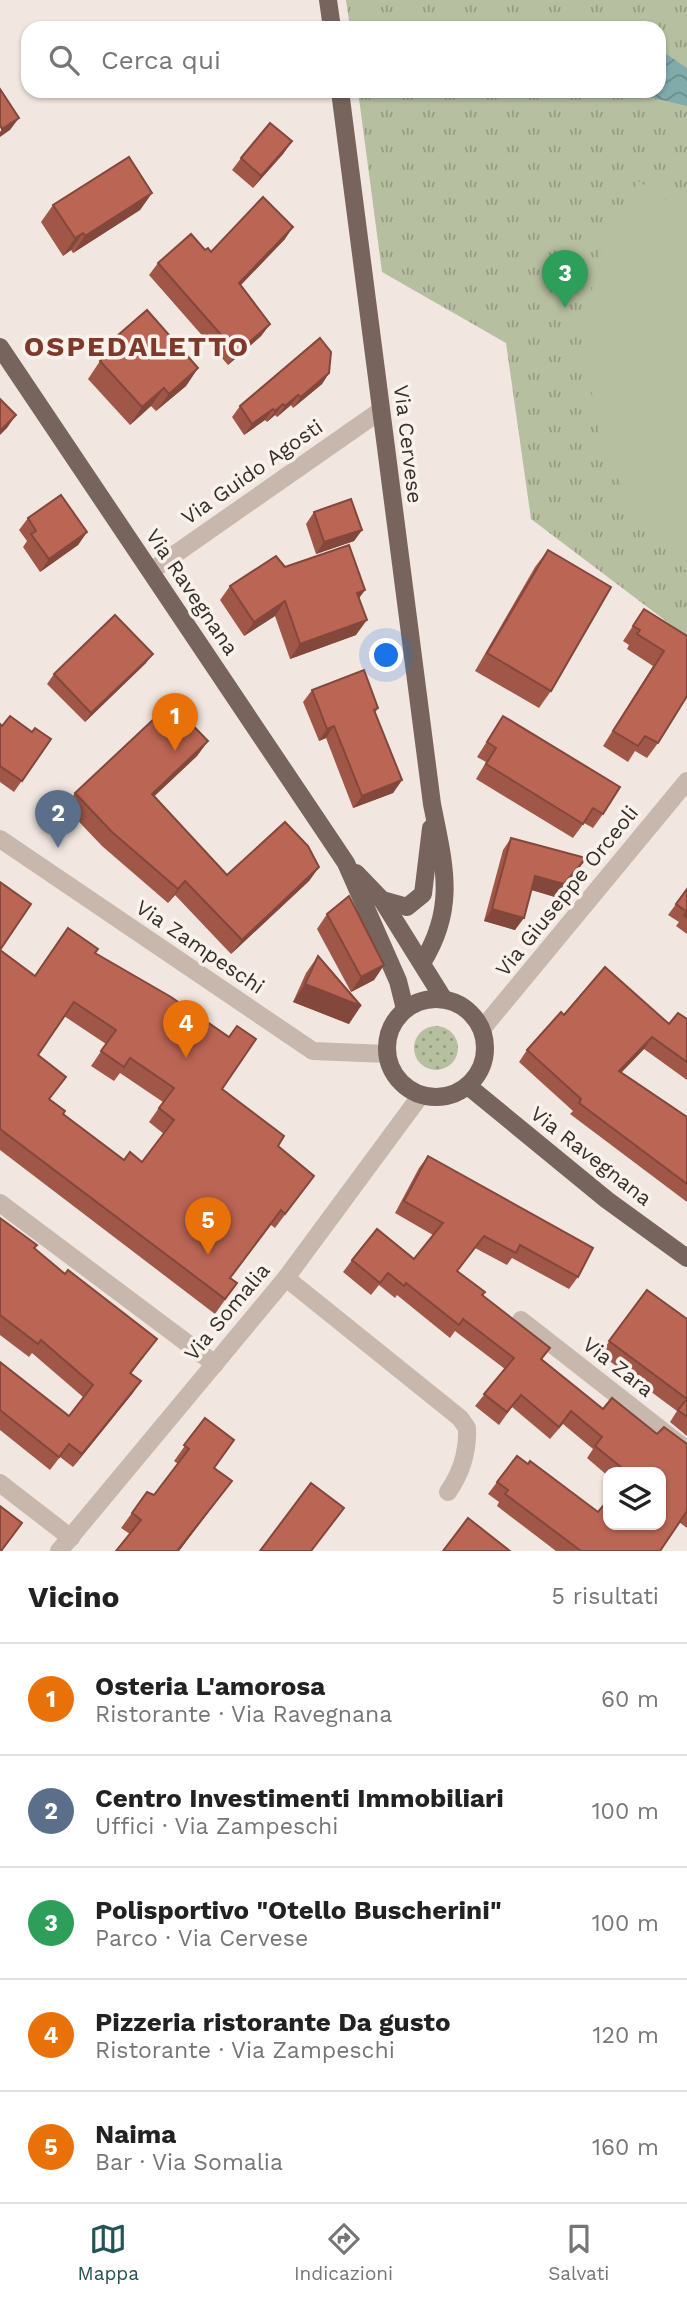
<!DOCTYPE html>
<html lang="it">
<head>
<meta charset="utf-8">
<style>
  :root { --surface:#fff; --page:#f2f2f2; --text:#222; --muted:#767676; --line:#e0e0e0; --accent:#245554 }
  body { margin:0; font-family:"Work Sans",sans-serif; background:var(--page); color:var(--text) }
  .controls { position:absolute; right:21px; bottom:21px; display:grid; overflow:hidden; border-radius:14px; box-shadow:0 2px 5px #0004 }
  .controls button { width:63px; height:63px; display:grid; place-items:center; padding:0; border:0; border-bottom:2px solid var(--line); background:var(--surface); color:var(--text); font:35px sans-serif }
  .you { position:absolute; left:387px; top:656px; width:24px; height:24px; margin:-18px; border:5px solid #fff; border-radius:50%; background:#1a73e8; box-shadow:0 0 0 10px #1a73e833 }
  .badge { display:grid; place-items:center; width:46px; height:46px; border-radius:50%; background:var(--accent); color:#fff; font-size:23px; font-weight:700 }
  .pin { position:absolute; translate:-50% -58px; filter:drop-shadow(0 2px 4px #0008) }
  .pin::after { content:''; position:absolute; top:37px; width:24px; height:21px; background:inherit; clip-path:polygon(0 0,100% 0,50% 100%) }
  .list { margin:0; padding:0; list-style:none }
  h2 { display:flex; justify-content:space-between; align-items:center; height:91px; margin:0; padding:0 28px; font-size:30px }
  h2 small { font-size:23px; font-weight:400; color:var(--muted) }
  .list li { display:grid; grid-template-columns:46px 1fr auto; gap:21px; align-items:center; box-sizing:border-box; height:112px; padding:0 28px; border-top:2px solid var(--line) }
  .list b { display:block; font-size:26px; white-space:nowrap }
  .list p { margin:0; font-size:23px; white-space:nowrap; color:var(--muted) }
  .list em { font-size:23px; font-style:normal; color:var(--muted) }
  .icon { flex:none; width:38px; height:38px; fill:none; stroke:currentColor; stroke-width:2; stroke-linecap:round; stroke-linejoin:round }
  .map { position:relative; flex:none; width:687px; height:1551px; overflow:hidden }
  .search { position:absolute; background:var(--surface); box-shadow:0 2px 5px #0004; left:21px; right:21px; top:21px; height:77px; display:flex; align-items:center; gap:18px; box-sizing:border-box; padding:0 24px; border-radius:21px; color:var(--muted); font-size:26px }
  .sheet { height:651px; background:var(--surface) }
  nav { display:flex; justify-content:space-around; align-items:center; box-sizing:border-box; height:98px; border-top:2px solid var(--line); background:var(--surface); font-size:19px; color:var(--muted) }
  nav a { display:grid; justify-items:center; gap:4px }
  nav .on { color:var(--accent) }
  .map>svg:first-child { display:block }
  .grass { fill:url(#grass-dots) }
  .park { fill:url(#park-tufts) }
  .pitch { fill:#b7bfa1 }
  .water { fill:url(#water-waves) }
  .lines { fill:none; stroke-linecap:round; stroke-linejoin:round }
  .minor { stroke:#c8b7ad; stroke-width:18 }
  .major { stroke:#77645d; stroke-width:18 }
  .wall { fill:#a15748; fill-rule:evenodd }
  .shaded-wall { fill:#83473b }
  .building { fill:#bb6554; stroke:#83473b; stroke-width:2; fill-rule:evenodd }
  .labels { text-anchor:middle; stroke-width:7; stroke-linejoin:round; paint-order:stroke }
  .street-label { font-size:21px; fill:#372e2b; stroke:#f9f2ec }
  .district-label { font-size:28px; font-weight:bold; letter-spacing:2px; fill:#7e392b; stroke:#f9f2ec }
</style>
</head>
<body>
<div class="map">
<svg width="687" height="1551" viewBox="0 0 687 1551">
  <defs>
    <pattern id="grass-dots" width="8" height="8" patternUnits="userSpaceOnUse" patternTransform="scale(1.75)"><rect width="8" height="8" fill="#b7bfa1"/><path d="M2 2h.1M6 6h.1" fill="none" stroke="#969c83" stroke-width="1.8" stroke-linecap="round"/></pattern>
    <pattern id="park-tufts" width="24" height="20" patternUnits="userSpaceOnUse" patternTransform="scale(1.75)"><rect width="24" height="20" fill="#b7bfa1"/><path d="M3 7l-1-3M5 7V3M7 7l1-3M15 17l-1-3M17 17v-4M19 17l1-3" fill="none" stroke="#969c83"/></pattern>
    <pattern id="water-waves" width="16" height="10" patternUnits="userSpaceOnUse" patternTransform="scale(1.75)"><rect width="16" height="10" fill="#81abaa"/><path d="M0 5q4-4 8 0t8 0" fill="none" stroke="#6a8c8b"/></pattern>
  </defs>
  <rect width="100%" height="100%" fill="#f1e7e0"/>
  <circle class="grass" cx="436" cy="1048" r="22"/>
  <polygon class="park" points="346,0 687,0 687,637 531,519 506,343 382,272 358,91 659,91 659,28 350,28"/>
  <path class="pitch" d="M638 181 687 215V571C671 560 660 542 649 526 631 502 611 472 602 443 586 387 582 307 601 252 609 228 626 204 638 181Z"/>
  <polygon class="water" points="659,49 687,68 687,106 624,91 659,91"/>
  <g class="lines">
    <g class="minor">
      <polyline points="151,571 380,411"/>
      <polyline points="0,839 313,1051 387,1054"/>
      <polyline points="482,1029 687,781"/>
      <polyline points="0,1203 215,1364"/>
      <path d="M286 1278 460 1418 467 1428C468 1452 462 1472 448 1492"/>
      <polyline points="521,1320 687,1450"/>
      <polyline points="0,1483 71,1538"/>
      <polyline points="59,1551 286,1278 421,1095"/>
    </g>
    <g class="major">
      <polyline points="328,0 332,28"/>
      <path d="M340 91 432 804C444 865 457 907 422 963"/>
      <polyline points="0,347 346,863 398,981 405,1009"/>
      <polyline points="356,873 382,900 443,998"/>
      <polyline points="382,900 407,907 423,894 431,828"/>
      <circle cx="436" cy="1048" r="49"/>
      <polyline points="468,1086 607,1200 687,1258"/>
    </g>
  </g>
  <g class="wall">
    <polygon points="292,141 283,154 253,188 232,170 241,158"/>
    <polygon points="152,193 140,210 73,253 71,250 63,256 41,222 53,205"/>
    <polygon points="285,239 241,285 270,324 261,336 228,365 149,275 158,263 205,250 211,252"/>
    <polygon points="117,336 198,368 186,386 156,411 151,406 130,425 88,379 100,361 107,355 105,353"/>
    <polygon points="329,373 322,384 293,408 291,405 277,417 275,415 267,422 265,420 244,435 232,417 240,406"/>
    <polygon points="314,512 362,530 354,541 316,554 306,524"/>
    <polygon points="28,518 87,532 78,545 40,572 23,547 27,541 19,530"/>
    <polygon points="548,550 551,691 539,708 475,671 535,567"/>
    <polygon points="285,567 365,590 359,598 356,635 290,659 275,616 244,636 220,600 230,586"/>
    <polygon points="644,609 687,636 658,743 647,758 635,751 628,762 603,746 653,666 627,649 629,645 623,641"/>
    <polygon points="146,663 85,722 47,684 54,674"/>
    <polygon points="312,690 378,708 375,713 402,780 393,793 353,808 326,738 319,741 303,702"/>
    <polygon points="503,716 603,814 593,828 584,823 573,838 476,779 486,762 477,757"/>
    <polygon points="0,724 2,726 32,732 51,739 14,792 0,782"/>
    <polygon points="208,741 197,756 154,796 227,875 319,867 309,881 231,954 175,895 168,903 102,846 65,807 75,793"/>
    <polygon points="511,838 578,870 555,897 531,890 515,930 484,921 503,850"/>
    <polygon points="687,889 687,934 676,926 679,922 668,915"/>
    <polygon points="327,914 384,965 374,980 351,992 317,929"/>
    <path d="M0 950 35 976 95 953 222 1089 278 1146 314 1176 275 1228 271 1225 230 1278 237 1283 215 1314 0 1150ZM64 1016 106 1044 91 1066 114 1081 120 1073 163 1102 149 1122 164 1134 142 1162 124 1160 63 1114 50 1099 38 1055Z"/>
    <polygon points="318,956 349,1024 293,1002 306,973"/>
    <polygon points="564,1015 669,1024 687,1019 687,1080 644,1049 621,1073 687,1117 687,1202 570,1114 573,1111 519,1062 527,1050"/>
    <polygon points="428,1156 578,1277 569,1289 512,1258 507,1265 475,1248 457,1271 482,1295 550,1348 542,1359 603,1409 657,1434 687,1444 687,1528 679,1522 660,1551 556,1551 497,1506 499,1502 488,1494 497,1482 598,1512 661,1472 608,1472 608,1476 587,1458 593,1449 563,1424 550,1439 512,1407 499,1425 475,1406 505,1369 455,1331 450,1338 397,1295 395,1298 379,1285 371,1295 343,1272 352,1260 414,1259 433,1235 395,1213 419,1168"/>
    <polygon points="0,1218 35,1249 65,1274 157,1339 131,1374 141,1381 132,1394 73,1467 60,1457 50,1470 0,1430 0,1362 69,1416 83,1397 32,1353 29,1357 0,1335"/>
    <polygon points="647,1290 687,1319 687,1436 670,1422 677,1411 600,1354"/>
    <polygon points="205,1418 214,1468 232,1481 179,1551 116,1551 130,1534 121,1528 147,1492 154,1495 178,1464 174,1461"/>
  </g>
  <g class="shaded-wall">
    <polygon points="19,118 10,130 0,137 0,132 2,129"/>
    <polygon points="292,141 283,154 253,188 261,176"/>
    <polygon points="152,193 140,210 73,253 85,236"/>
    <polygon points="293,227 285,239 231,295 239,283"/>
    <polygon points="83,233 71,250 63,256 75,238"/>
    <polygon points="270,324 261,336 228,365 237,353"/>
    <polygon points="198,368 186,386 156,411 169,394"/>
    <polygon points="329,373 322,384 293,408 301,397"/>
    <polygon points="164,388 151,406 130,425 142,407"/>
    <polygon points="298,395 291,405 277,417 285,406"/>
    <polygon points="283,404 275,415 267,422 275,411"/>
    <polygon points="273,409 265,420 244,435 252,424"/>
    <polygon points="16,415 7,428 0,435 0,431"/>
    <polygon points="362,530 354,541 316,554 324,542"/>
    <polygon points="87,532 78,545 40,572 49,559"/>
    <polygon points="365,590 354,605 357,593"/>
    <polygon points="285,601 275,616 244,636 254,622"/>
    <polygon points="367,620 356,635 290,659 300,644"/>
    <polygon points="153,654 146,663 85,722 91,713"/>
    <polygon points="334,726 326,738 319,741 327,729"/>
    <polygon points="208,741 197,756 142,808 152,794"/>
    <polygon points="402,780 393,793 353,808 362,796"/>
    <polygon points="586,858 578,870 555,897 526,888 535,876"/>
    <polygon points="319,867 309,881 231,954 242,940"/>
    <polygon points="185,881 175,895 168,903 178,889"/>
    <polygon points="492,909 524,918 515,930 484,921"/>
    <polygon points="384,965 374,980 351,992 361,977"/>
    <polygon points="305,984 361,1006 349,1024 293,1002"/>
    <polygon points="652,1037 644,1049 611,1083 619,1071"/>
    <polygon points="141,1381 132,1394 73,1467 82,1454"/>
    <polygon points="232,1481 179,1551 177,1551"/>
  </g>
  <g class="building">
    <polygon points="0,89 19,118 2,129 0,125"/>
    <polygon points="270,123 292,141 261,176 241,158"/>
    <polygon points="129,157 152,193 85,236 83,233 75,238 53,205"/>
    <polygon points="263,197 293,227 239,283 270,324 237,353 158,263 191,234 205,250 208,248 211,252"/>
    <polygon points="147,310 198,368 169,394 164,388 142,407 100,361 123,341 117,336"/>
    <polygon points="320,338 331,352 329,373 301,397 298,395 285,406 283,404 275,411 273,409 252,424 240,406"/>
    <polygon points="0,399 16,415 0,431"/>
    <polygon points="61,495 87,532 49,559 31,534 36,531 28,518"/>
    <polygon points="351,499 362,530 324,542 314,512"/>
    <polygon points="349,545 365,590 357,593 367,620 300,644 285,601 254,622 230,586 276,556 285,567"/>
    <polygon points="548,550 611,587 551,691 487,653"/>
    <polygon points="644,609 687,636 687,696 658,743 645,736 638,746 613,731 664,651 637,634 640,630 633,626"/>
    <polygon points="115,615 153,654 91,713 54,674"/>
    <polygon points="364,670 378,708 374,710 402,780 362,796 334,726 327,729 312,690"/>
    <polygon points="171,703 208,741 152,794 227,875 285,822 308,846 319,867 242,940 185,881 178,889 112,832 75,793"/>
    <polygon points="10,716 32,732 35,728 51,739 22,781 0,766 0,724 2,726"/>
    <polygon points="503,716 620,787 603,814 593,808 583,824 486,764 496,748 487,742"/>
    <polygon points="511,838 586,858 564,884 535,876 524,918 492,909"/>
    <polygon points="0,882 31,904 0,950"/>
    <polygon points="687,889 687,918 684,915 687,912 676,904"/>
    <polygon points="349,896 384,965 361,977 327,914"/>
    <path d="M68 928 98 949 95 953 171 997 229 1037 237 1026 256 1039 222 1089 284 1136 278 1146 314 1176 285 1214 281 1210 230 1278 237 1283 225 1299 0 1129V950L35 976ZM74 1002 116 1030 101 1051 124 1067 130 1058 174 1088 159 1108 174 1120 142 1162 130 1152 124 1160 63 1114 65 1111 49 1099 66 1077 38 1055Z"/>
    <polygon points="318,956 361,1006 305,984"/>
    <polygon points="605,967 669,1024 678,1013 687,1019 687,1062 652,1037 619,1071 687,1117 687,1184 579,1103 581,1099 527,1050 561,1012 564,1015"/>
    <polygon points="428,1156 593,1248 578,1277 520,1245 516,1253 484,1236 457,1271 485,1292 482,1295 550,1348 541,1359 603,1409 612,1398 657,1434 664,1427 687,1444 687,1511 660,1551 581,1551 505,1494 508,1490 497,1482 517,1456 528,1464 530,1461 598,1512 608,1500 608,1525 661,1525 661,1472 627,1472 595,1446 602,1437 571,1411 559,1427 521,1395 507,1412 484,1394 514,1358 463,1319 459,1325 406,1283 404,1286 388,1273 380,1283 352,1260 377,1229 414,1259 443,1223 404,1201"/>
    <polygon points="0,1218 37,1245 34,1248 65,1274 68,1270 157,1339 130,1373 141,1381 82,1454 69,1444 59,1457 0,1410 0,1362 69,1416 93,1385 41,1340 38,1344 0,1315"/>
    <polygon points="647,1290 687,1319 687,1417 678,1410 687,1399 609,1341"/>
    <polygon points="205,1418 234,1440 214,1468 232,1481 177,1551 116,1551 141,1520 132,1513 147,1492 154,1495 189,1449 184,1445"/>
    <polygon points="311,1483 344,1508 311,1551 260,1551"/>
    <polygon points="0,1506 22,1523 1,1551 0,1551"/>
    <polygon points="468,1518 510,1551 443,1551"/>
  </g>
  <g class="labels">
    <g class="street-label">
      <text transform="translate(408 444) rotate(83)" y="7">Via Cervese</text>
      <text transform="translate(252 472) rotate(-35)" y="7">Via Guido Agosti</text>
      <text transform="translate(192 592) rotate(56)" y="7">Via Ravegnana</text>
      <text transform="translate(567 891) rotate(-51)" y="7">Via Giuseppe Orceoli</text>
      <text transform="translate(200 947) rotate(34)" y="7">Via Zampeschi</text>
      <text transform="translate(591 1156) rotate(38)" y="7">Via Ravegnana</text>
      <text transform="translate(227 1312) rotate(-50)" y="7">Via Somalia</text>
      <text transform="translate(618 1367) rotate(38)" y="7">Via Zara</text>
    </g>
    <g class="district-label">
      <text x="137" y="356">OSPEDALETTO</text>
    </g>
  </g>
</svg>
<div class="controls">
<button><svg class="icon" aria-label="layers" viewBox="0 0 24 24"><path d="M12 4l9 5-9 5-9-5zM3 14l9 5 9-5"/></svg></button>
</div>
<div class="you"></div>
<div class="pin badge" style="left:175px;top:751px;background:#e8710a">1</div>
<div class="pin badge" style="left:58px;top:848px;background:#5c6f8a">2</div>
<div class="pin badge" style="left:565px;top:308px;background:#2e9e5b">3</div>
<div class="pin badge" style="left:186px;top:1058px;background:#e8710a">4</div>
<div class="pin badge" style="left:208px;top:1255px;background:#e8710a">5</div>
<div class="search"><svg class="icon" aria-label="search" viewBox="0 0 24 24"><circle cx="10" cy="10" r="6"/><path d="M15 15l6 6"/></svg>Cerca qui</div>
</div>
<section class="sheet">
<h2>Vicino<small>5 risultati</small></h2>
<ul class="list">
<li><span class="badge" style="background:#e8710a">1</span><div><b>Osteria L'amorosa</b><p>Ristorante · Via Ravegnana</p></div><em>60 m</em></li>
<li><span class="badge" style="background:#5c6f8a">2</span><div><b>Centro Investimenti Immobiliari</b><p>Uffici · Via Zampeschi</p></div><em>100 m</em></li>
<li><span class="badge" style="background:#2e9e5b">3</span><div><b>Polisportivo &quot;Otello Buscherini&quot;</b><p>Parco · Via Cervese</p></div><em>100 m</em></li>
<li><span class="badge" style="background:#e8710a">4</span><div><b>Pizzeria ristorante Da gusto</b><p>Ristorante · Via Zampeschi</p></div><em>120 m</em></li>
<li><span class="badge" style="background:#e8710a">5</span><div><b>Naima</b><p>Bar · Via Somalia</p></div><em>160 m</em></li>
</ul>
</section>
<nav>
<a class="on"><svg class="icon" aria-label="map" viewBox="0 0 24 24"><path d="M3 6l6-2 6 2 6-2v14l-6 2-6-2-6 2zM9 4v14M15 6v14"/></svg>Mappa</a>
<a><svg class="icon" aria-label="directions" viewBox="0 0 24 24"><path d="M12 3l9 9-9 9-9-9zM9 14v-3h6M13 9l2 2-2 2"/></svg>Indicazioni</a>
<a><svg class="icon" aria-label="saved" viewBox="0 0 24 24"><path d="M7 4h10v16l-5-4-5 4z"/></svg>Salvati</a>
</nav>
</body>
</html>
